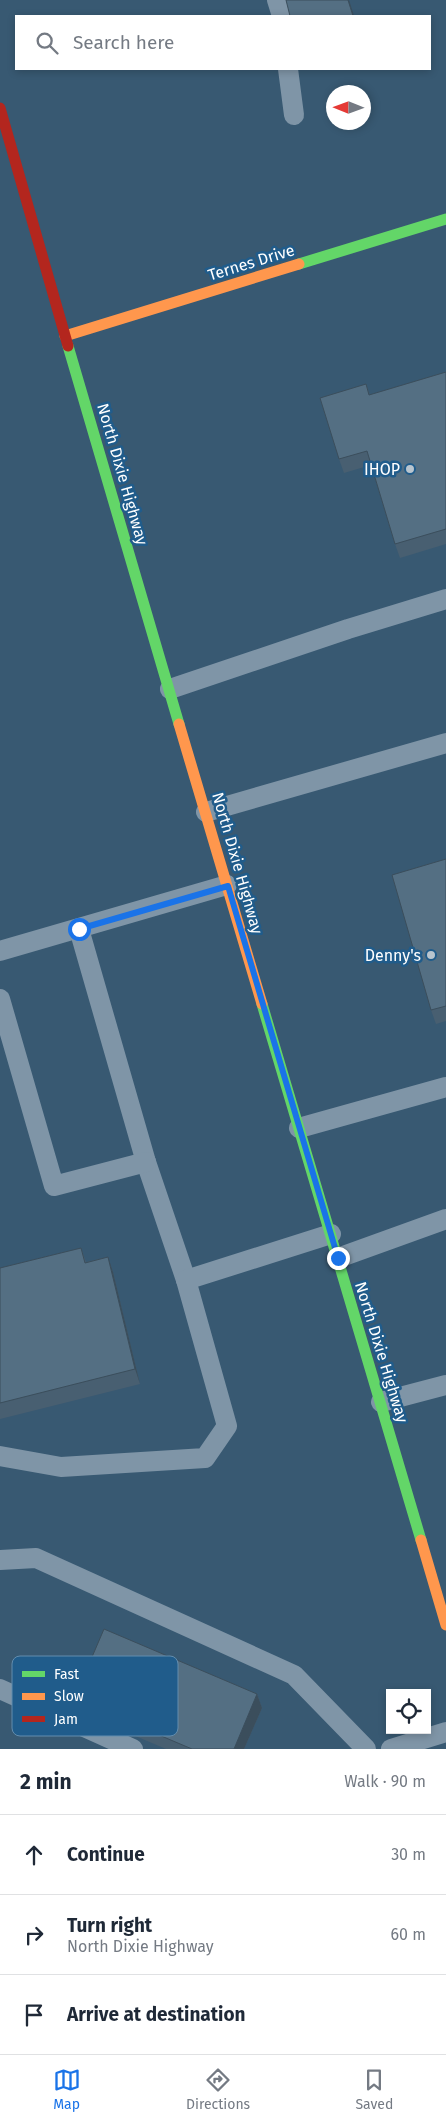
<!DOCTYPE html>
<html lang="en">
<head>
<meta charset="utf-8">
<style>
  :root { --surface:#fff; --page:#f6f6f7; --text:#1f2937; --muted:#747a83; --line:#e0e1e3; --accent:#1a73e8 }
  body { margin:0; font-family:"Fira Sans",sans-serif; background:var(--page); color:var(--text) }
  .controls { position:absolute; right:15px; bottom:15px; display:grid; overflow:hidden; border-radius:0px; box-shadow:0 2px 8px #0003 }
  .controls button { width:45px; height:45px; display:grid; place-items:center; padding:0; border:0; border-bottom:1px solid var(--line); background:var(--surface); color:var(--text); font:25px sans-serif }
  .compass { position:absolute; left:326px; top:85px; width:45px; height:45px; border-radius:50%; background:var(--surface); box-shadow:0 2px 8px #0003; rotate:271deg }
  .stop { position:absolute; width:15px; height:15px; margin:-11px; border:4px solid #1a73e8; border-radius:50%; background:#fff }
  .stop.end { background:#1a73e8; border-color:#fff; box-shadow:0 1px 5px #0008 }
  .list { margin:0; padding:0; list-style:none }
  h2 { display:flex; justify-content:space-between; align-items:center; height:65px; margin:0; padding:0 20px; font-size:21px }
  h2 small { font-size:16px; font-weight:400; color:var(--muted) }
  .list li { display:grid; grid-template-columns:32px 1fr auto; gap:15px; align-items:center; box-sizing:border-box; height:80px; padding:0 20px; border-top:1px solid var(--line) }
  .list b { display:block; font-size:19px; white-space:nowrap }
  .list p { margin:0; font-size:16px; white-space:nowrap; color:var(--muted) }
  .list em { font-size:16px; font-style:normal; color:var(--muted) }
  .icon { flex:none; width:28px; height:28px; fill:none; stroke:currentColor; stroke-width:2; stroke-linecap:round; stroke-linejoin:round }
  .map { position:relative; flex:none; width:446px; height:1749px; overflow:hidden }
  .search { position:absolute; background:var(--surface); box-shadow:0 2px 8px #0003; left:15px; right:15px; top:15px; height:55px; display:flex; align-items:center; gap:12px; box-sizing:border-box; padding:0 18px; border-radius:0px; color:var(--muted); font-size:19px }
  .sheet { height:305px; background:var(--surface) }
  nav { display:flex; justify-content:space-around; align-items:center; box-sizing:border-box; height:70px; border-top:1px solid var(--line); background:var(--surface); font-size:14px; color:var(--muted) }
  nav a { display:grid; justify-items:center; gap:2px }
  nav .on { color:var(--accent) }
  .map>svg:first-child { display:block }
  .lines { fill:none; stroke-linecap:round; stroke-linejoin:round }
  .lane { stroke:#7f95a7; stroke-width:20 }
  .fast { stroke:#63d668; stroke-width:11 }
  .slow { stroke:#ff974d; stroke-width:11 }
  .jam { stroke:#b3261e; stroke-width:11 }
  .wall { fill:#485f71 }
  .shaded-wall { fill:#3b4e5c }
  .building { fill:#546f83; stroke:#3b4e5c }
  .route { stroke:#1a73e8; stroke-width:6 }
  .poi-dot { fill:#b9c5ce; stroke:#205c8b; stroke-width:2 }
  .labels { text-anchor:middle; stroke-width:5; stroke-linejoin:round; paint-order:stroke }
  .street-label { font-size:16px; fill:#fff; stroke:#205c8b }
  .poi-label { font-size:16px; fill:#fff; stroke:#205c8b; text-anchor:end }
  .key { fill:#205c8b; stroke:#638dae; stroke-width:1 }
  .key-label { font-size:14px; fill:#fff }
</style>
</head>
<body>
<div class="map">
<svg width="446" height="1749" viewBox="0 0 446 1749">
  <rect width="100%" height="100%" fill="#385972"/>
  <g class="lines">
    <g class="lane">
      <polyline points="277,0 282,16"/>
      <polyline points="288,69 294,115"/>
      <polyline points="170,689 348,629 446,599"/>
      <polyline points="206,812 446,743"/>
      <polyline points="79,929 146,1162 186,1280"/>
      <polyline points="0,951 227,885"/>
      <polyline points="0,999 54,1186 146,1162"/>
      <polyline points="299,1128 446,1087"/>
      <polyline points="338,1258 446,1219"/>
      <polyline points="381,1402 446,1385"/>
      <polyline points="0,1456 61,1467 205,1458 227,1426 186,1280 331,1234"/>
      <polyline points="0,1560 36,1558 294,1675 366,1749"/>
      <polyline points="0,1689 133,1749"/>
      <polyline points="391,1749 446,1732"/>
    </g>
    <g class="fast">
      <polyline points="299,264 446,219"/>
      <polyline points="68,346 179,724"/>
      <polyline points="262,1004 421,1540"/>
    </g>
    <g class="slow">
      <polyline points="65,336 299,264"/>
      <polyline points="179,724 262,1004"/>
      <polyline points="421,1540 446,1625"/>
    </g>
    <polyline class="jam" points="0,108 68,346"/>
  </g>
  <g class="wall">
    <polygon points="446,372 446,544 400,558 395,544 371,465 344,473 339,459 366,384 370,395"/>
    <polygon points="446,859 446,1021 436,1024 431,1010"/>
    <polygon points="81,1248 86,1262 108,1257 113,1272 140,1384 0,1419 0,1268"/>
    <polygon points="257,1694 262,1708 244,1749 166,1749 79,1712 74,1699"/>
  </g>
  <g class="shaded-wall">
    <polygon points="348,0 349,0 354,16 353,16"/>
    <polygon points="108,1257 113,1272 140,1384 135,1369"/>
    <polygon points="257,1694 262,1708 244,1749 234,1749"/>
  </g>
  <g class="building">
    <polygon points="286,0 348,0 353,16 290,16"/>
    <polygon points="446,372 446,529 395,544 367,451 339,459 320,398 366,384 369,395"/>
    <polygon points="446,859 446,1006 431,1010 392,875"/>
    <polygon points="81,1248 85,1263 108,1257 135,1369 0,1403 0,1268"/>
    <polygon points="104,1629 257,1694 234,1749 192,1749 74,1699"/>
  </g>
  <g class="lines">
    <polyline class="route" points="79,929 228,886 338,1258"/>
  </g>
  <g class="poi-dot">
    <circle cx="410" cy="469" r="5"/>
    <circle cx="431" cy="955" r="5"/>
  </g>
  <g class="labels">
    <g class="street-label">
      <text transform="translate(251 262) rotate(-17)" y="6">Ternes Drive</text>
      <text transform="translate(123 474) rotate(74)" y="6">North Dixie Highway</text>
      <text transform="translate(238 863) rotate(74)" y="6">North Dixie Highway</text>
      <text transform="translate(382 1352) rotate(73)" y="6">North Dixie Highway</text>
    </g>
    <g class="poi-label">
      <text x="400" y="475">IHOP</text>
      <text x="421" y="961">Denny's</text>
    </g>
  </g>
  <rect x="12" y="1656" width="166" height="80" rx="8" class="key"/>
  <rect x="22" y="1671" width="23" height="6" fill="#63d668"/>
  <rect x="22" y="1693" width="23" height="7" fill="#ff974d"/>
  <rect x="22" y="1716" width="23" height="6" fill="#b3261e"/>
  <g class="key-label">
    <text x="54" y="1679">Fast</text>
    <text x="54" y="1701">Slow</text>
    <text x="54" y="1724">Jam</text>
  </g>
</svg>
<div class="controls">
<button><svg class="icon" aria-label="locate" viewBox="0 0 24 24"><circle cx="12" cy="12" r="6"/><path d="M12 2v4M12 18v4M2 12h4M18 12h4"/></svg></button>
</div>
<svg class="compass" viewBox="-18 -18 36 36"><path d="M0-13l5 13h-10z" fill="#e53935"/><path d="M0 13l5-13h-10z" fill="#747a83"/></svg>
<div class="stop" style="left:79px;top:929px"></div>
<div class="stop end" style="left:338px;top:1258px"></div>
<div class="search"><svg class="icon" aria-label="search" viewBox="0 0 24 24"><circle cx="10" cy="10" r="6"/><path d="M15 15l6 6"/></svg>Search here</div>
</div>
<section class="sheet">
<h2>2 min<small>Walk · 90 m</small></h2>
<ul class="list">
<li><svg class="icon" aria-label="ahead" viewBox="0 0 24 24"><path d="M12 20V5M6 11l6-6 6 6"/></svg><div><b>Continue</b></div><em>30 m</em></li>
<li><svg class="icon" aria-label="right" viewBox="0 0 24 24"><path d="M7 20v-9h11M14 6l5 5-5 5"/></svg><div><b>Turn right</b><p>North Dixie Highway</p></div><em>60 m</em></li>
<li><svg class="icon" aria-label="arrive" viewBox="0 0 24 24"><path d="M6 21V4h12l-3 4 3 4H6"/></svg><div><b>Arrive at destination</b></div></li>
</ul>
</section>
<nav>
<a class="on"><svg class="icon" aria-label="map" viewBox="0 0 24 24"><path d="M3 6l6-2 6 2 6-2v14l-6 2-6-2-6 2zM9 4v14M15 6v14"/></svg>Map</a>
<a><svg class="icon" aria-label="directions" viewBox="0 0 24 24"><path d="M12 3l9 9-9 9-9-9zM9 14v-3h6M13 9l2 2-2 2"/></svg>Directions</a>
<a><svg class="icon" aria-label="saved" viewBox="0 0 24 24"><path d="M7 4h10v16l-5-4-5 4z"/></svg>Saved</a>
</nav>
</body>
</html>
